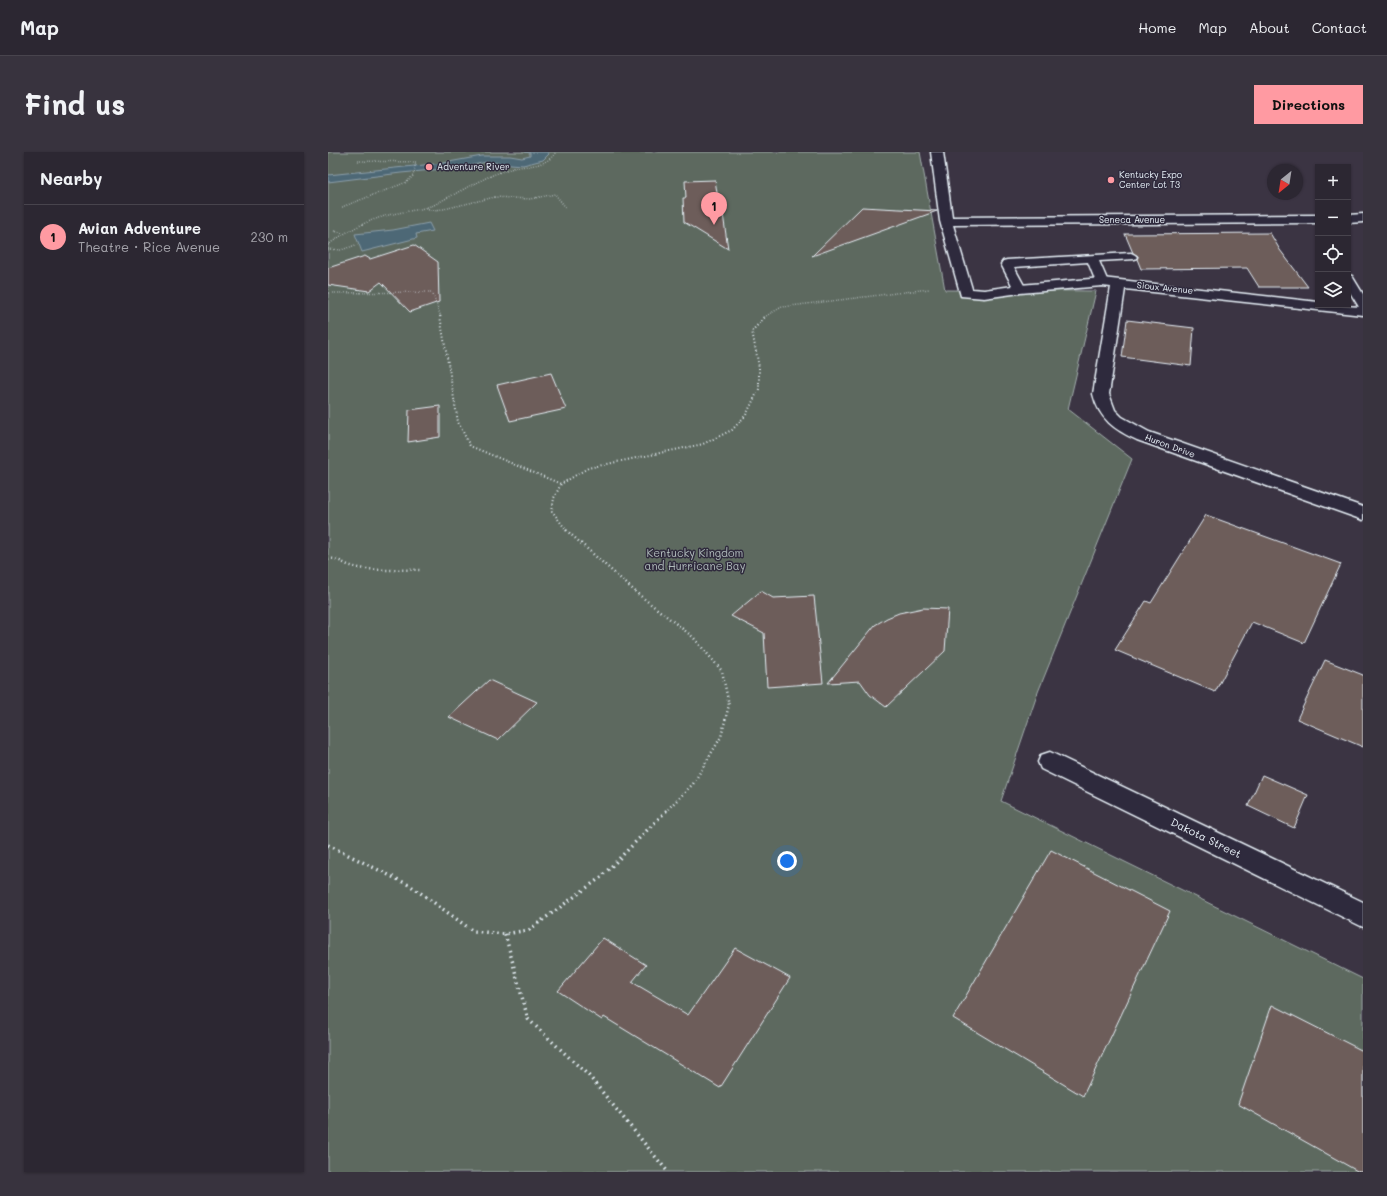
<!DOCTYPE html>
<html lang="en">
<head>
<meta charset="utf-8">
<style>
  :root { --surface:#2c2732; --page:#38333e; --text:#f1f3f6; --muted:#a6a5ac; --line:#48444d; --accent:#ff9aa2 }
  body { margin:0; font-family:Mali,sans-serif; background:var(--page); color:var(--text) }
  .controls { position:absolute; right:12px; top:12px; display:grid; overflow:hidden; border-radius:0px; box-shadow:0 1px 3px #0004 }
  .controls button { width:36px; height:36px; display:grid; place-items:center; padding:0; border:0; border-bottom:1px solid var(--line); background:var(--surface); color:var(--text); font:20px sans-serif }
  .compass { position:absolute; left:939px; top:12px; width:36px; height:36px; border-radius:50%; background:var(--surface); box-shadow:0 1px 3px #0004; rotate:210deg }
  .you { position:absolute; left:459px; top:709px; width:14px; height:14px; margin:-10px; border:3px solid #fff; border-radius:50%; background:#1a73e8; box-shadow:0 0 0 6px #1a73e833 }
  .badge { display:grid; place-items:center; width:26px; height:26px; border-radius:50%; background:var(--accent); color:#111; font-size:13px; font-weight:700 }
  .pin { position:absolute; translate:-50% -33px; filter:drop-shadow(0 1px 2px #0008) }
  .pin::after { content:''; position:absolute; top:21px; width:14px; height:12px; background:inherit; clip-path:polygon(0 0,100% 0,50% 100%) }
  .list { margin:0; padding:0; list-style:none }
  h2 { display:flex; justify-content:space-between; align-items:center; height:52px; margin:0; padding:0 16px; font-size:17px }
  h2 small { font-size:13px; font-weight:400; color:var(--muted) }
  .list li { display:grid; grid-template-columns:26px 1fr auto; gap:12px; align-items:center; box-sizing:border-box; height:64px; padding:0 16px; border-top:1px solid var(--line) }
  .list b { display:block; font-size:15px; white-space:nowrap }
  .list p { margin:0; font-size:13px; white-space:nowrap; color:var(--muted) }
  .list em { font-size:13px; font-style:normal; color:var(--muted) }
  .icon { flex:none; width:22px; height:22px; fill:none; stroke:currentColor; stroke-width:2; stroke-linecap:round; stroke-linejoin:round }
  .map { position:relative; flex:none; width:1035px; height:1020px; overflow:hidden; border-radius:0px }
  header { display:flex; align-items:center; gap:24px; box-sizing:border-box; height:56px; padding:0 20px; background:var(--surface); border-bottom:1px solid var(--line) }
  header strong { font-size:19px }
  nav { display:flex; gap:22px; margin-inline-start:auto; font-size:14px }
  .intro { display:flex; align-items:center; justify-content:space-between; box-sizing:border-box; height:96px; padding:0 24px }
  h1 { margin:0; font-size:28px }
  .button { padding:10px 18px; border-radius:0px; background:var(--accent); color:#111; font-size:14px; font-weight:700 }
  main { display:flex; gap:24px; padding:0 24px }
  aside { flex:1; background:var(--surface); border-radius:0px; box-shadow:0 1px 3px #0004 }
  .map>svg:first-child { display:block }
  .green { fill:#5d695f; stroke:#a2adac }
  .water { fill:#4e6876; stroke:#8c9faa }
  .building { fill:#6d5d5a; stroke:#e8f1f8 }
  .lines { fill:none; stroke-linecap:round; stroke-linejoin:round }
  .service-casing { stroke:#e8f1f8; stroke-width:3 }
  .minor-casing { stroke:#e8f1f8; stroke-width:3 }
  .path-far3 { stroke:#e8f1f8; stroke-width:1.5; stroke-dasharray:0.5 2; stroke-linecap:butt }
  .path-far2 { stroke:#e8f1f8; stroke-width:2; stroke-dasharray:1 2.5; stroke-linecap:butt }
  .path-far1 { stroke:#e8f1f8; stroke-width:2.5; stroke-dasharray:1 3; stroke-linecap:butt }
  .path { stroke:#e8f1f8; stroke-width:3.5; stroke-dasharray:1.5 4; stroke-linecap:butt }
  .service { fill:#2f2a3d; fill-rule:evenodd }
  .minor { fill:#2f2a3d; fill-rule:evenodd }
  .poi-dot { fill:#ff9aa2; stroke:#2f2a3d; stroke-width:1.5 }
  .labels { text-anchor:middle; stroke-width:3; stroke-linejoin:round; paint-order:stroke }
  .far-poi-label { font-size:9px; fill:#e8f1f8; stroke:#2f2a3d; text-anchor:start }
  .far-street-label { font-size:9px; fill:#e8f1f8; stroke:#2f2a3d }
  .park-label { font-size:11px; fill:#b0bbbb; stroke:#2f2a3d }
  .street-label { font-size:11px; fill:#e8f1f8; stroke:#2f2a3d }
</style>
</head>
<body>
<header>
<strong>Map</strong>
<nav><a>Home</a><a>Map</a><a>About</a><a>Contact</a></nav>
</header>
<div class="intro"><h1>Find us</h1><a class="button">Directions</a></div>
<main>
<aside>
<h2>Nearby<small></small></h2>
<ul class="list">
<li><span class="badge">1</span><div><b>Avian Adventure</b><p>Theatre · Rice Avenue</p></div><em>230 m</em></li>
</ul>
</aside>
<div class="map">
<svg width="1035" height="1020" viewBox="0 0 1035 1020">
  <rect width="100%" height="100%" fill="#3b3443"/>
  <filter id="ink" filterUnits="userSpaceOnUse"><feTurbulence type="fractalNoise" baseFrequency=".025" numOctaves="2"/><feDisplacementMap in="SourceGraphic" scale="8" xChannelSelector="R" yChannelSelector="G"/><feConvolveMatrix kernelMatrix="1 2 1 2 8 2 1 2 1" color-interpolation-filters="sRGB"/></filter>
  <g filter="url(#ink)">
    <polygon class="green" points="0,0 592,0 617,138 768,139 740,257 804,307 710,540 673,649 1035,827 1035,1020 0,1020"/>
    <g class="water">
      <polygon points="197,0 220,0 221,2 215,8 195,13 158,10 137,15 73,21 0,30 0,23 115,11 154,4 182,4 194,6 202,4 202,1"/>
      <polygon points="101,71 105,79 88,82 89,86 34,100 27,82 65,78"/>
    </g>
    <g class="building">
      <polygon points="387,28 390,47 393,48 400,97 356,70 355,46 358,46 357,29"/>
      <polygon points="534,55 609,59 484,104"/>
      <polygon points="942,81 952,98 980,135 931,135 919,116 813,117 809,107 810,104 805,101 797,82"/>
      <polygon points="86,93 110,110 111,150 82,160 53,130 41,139 0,133 0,116 37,104 42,107"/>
      <polygon points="799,168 866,176 863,214 794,205"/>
      <polygon points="223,221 238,257 182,269 169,233"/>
      <polygon points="112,254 112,285 80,290 81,258"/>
      <polygon points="878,363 1013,412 976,491 924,470 887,540 787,498 818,449 823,451"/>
      <polygon points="433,439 445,446 486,444 495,531 439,535 436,481 403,464"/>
      <polygon points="595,456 620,457 617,499 558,555 542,543 532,529 500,531 547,473 559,466 571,461"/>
      <polygon points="997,508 1035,523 1035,595 969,567"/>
      <polygon points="161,528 209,550 170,588 121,565"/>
      <polygon points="934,623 980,643 966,676 920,654"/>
      <polygon points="723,698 842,759 755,944 625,866"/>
      <polygon points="275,786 318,813 304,830 360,863 407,796 462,826 392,936 276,865 274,868 230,839"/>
      <polygon points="944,853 1035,899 1035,1020 1031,1020 910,952"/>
    </g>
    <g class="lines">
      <defs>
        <g id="service">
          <polygon points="803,101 807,103 809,105 807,107 771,109 780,130 778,133 770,133 768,130 760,110 686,115 698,137 696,140 688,140 686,137 673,112 675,109 679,108"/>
          <polygon points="1020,123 1024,124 1035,142 1035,156 1031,155 1020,137"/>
        </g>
        <g id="minor">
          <path d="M603 0H615L624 65 990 63V71L625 73 644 137 656 138 692 133 774 126 990 150V153L1035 155V163L797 137 781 242 787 258 794 265 821 280 1035 355V368L809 288C787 278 771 267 765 242L783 135 774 134 692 141 656 146 633 144 612 69Z"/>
          <polygon points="1035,62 1035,70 1020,71 1020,63"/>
          <polygon points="722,600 1035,750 1035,775 713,617 710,610 713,603"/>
        </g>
      </defs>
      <use href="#service" class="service-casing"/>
      <use href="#minor" class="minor-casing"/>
      <g class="path-far3">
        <polyline points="14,55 79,30 85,24 88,10 28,9"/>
        <polyline points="98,56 104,58 116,57 167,45 202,47 227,42 238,56"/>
        <polyline points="6,79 15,81"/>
        <path d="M0 93C17 80 36 70 57 64 74 59 92 59 108 52 112 50 116 47 121 45 140 35 164 21 186 16 200 13 218 15 227 1L226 0"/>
        <polyline points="0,97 13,98 31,92"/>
        <polyline points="0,141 104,140 113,165"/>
        <polyline points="436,165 454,155 601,137"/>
      </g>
      <g class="path-far2">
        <polyline points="112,164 130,270 142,294 233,332"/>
        <polyline points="239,379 224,359 226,346 233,332 260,316 375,292 404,278 418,263 431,237 431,215 424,179 438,164"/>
      </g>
      <g class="path-far1">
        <polyline points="238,378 310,442 365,485 394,519 401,553 393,585 365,632 340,657"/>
        <path d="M0 407C9 405 15 412 23 414 43 420 71 417 92 418"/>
      </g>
      <g class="path">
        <polyline points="0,693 83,734 145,779 177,782 201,778 272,726 341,656"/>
        <polyline points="177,782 200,867 261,924 340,1020"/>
      </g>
      <use href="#service" class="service"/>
      <use href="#minor" class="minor"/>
    </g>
  </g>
  <g class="poi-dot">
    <circle cx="101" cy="15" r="4"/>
    <circle cx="783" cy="28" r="4"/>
  </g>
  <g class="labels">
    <g class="far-poi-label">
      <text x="109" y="18">Adventure River</text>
      <text x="791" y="26">Kentucky Expo<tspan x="791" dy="10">Center Lot T3</tspan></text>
    </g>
    <g class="far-street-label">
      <text x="804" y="71">Seneca Avenue</text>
      <text transform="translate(837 136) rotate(6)" y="3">Sioux Avenue</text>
      <text transform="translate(842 294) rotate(20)" y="3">Huron Drive</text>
    </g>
    <g class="park-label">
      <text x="367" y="405">Kentucky Kingdom<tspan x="367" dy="13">and Hurricane Bay</tspan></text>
    </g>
    <g class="street-label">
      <text transform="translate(878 686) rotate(26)" y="4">Dakota Street</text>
    </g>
  </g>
</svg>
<div class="controls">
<button>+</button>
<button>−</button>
<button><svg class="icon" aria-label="locate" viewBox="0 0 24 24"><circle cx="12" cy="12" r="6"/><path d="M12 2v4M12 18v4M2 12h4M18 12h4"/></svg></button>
<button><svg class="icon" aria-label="layers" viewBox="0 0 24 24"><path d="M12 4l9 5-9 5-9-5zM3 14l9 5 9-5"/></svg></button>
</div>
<svg class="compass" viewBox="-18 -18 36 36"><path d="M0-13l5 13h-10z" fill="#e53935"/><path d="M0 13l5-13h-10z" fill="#a6a5ac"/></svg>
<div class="you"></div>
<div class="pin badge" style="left:386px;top:73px">1</div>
</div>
</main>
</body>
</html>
